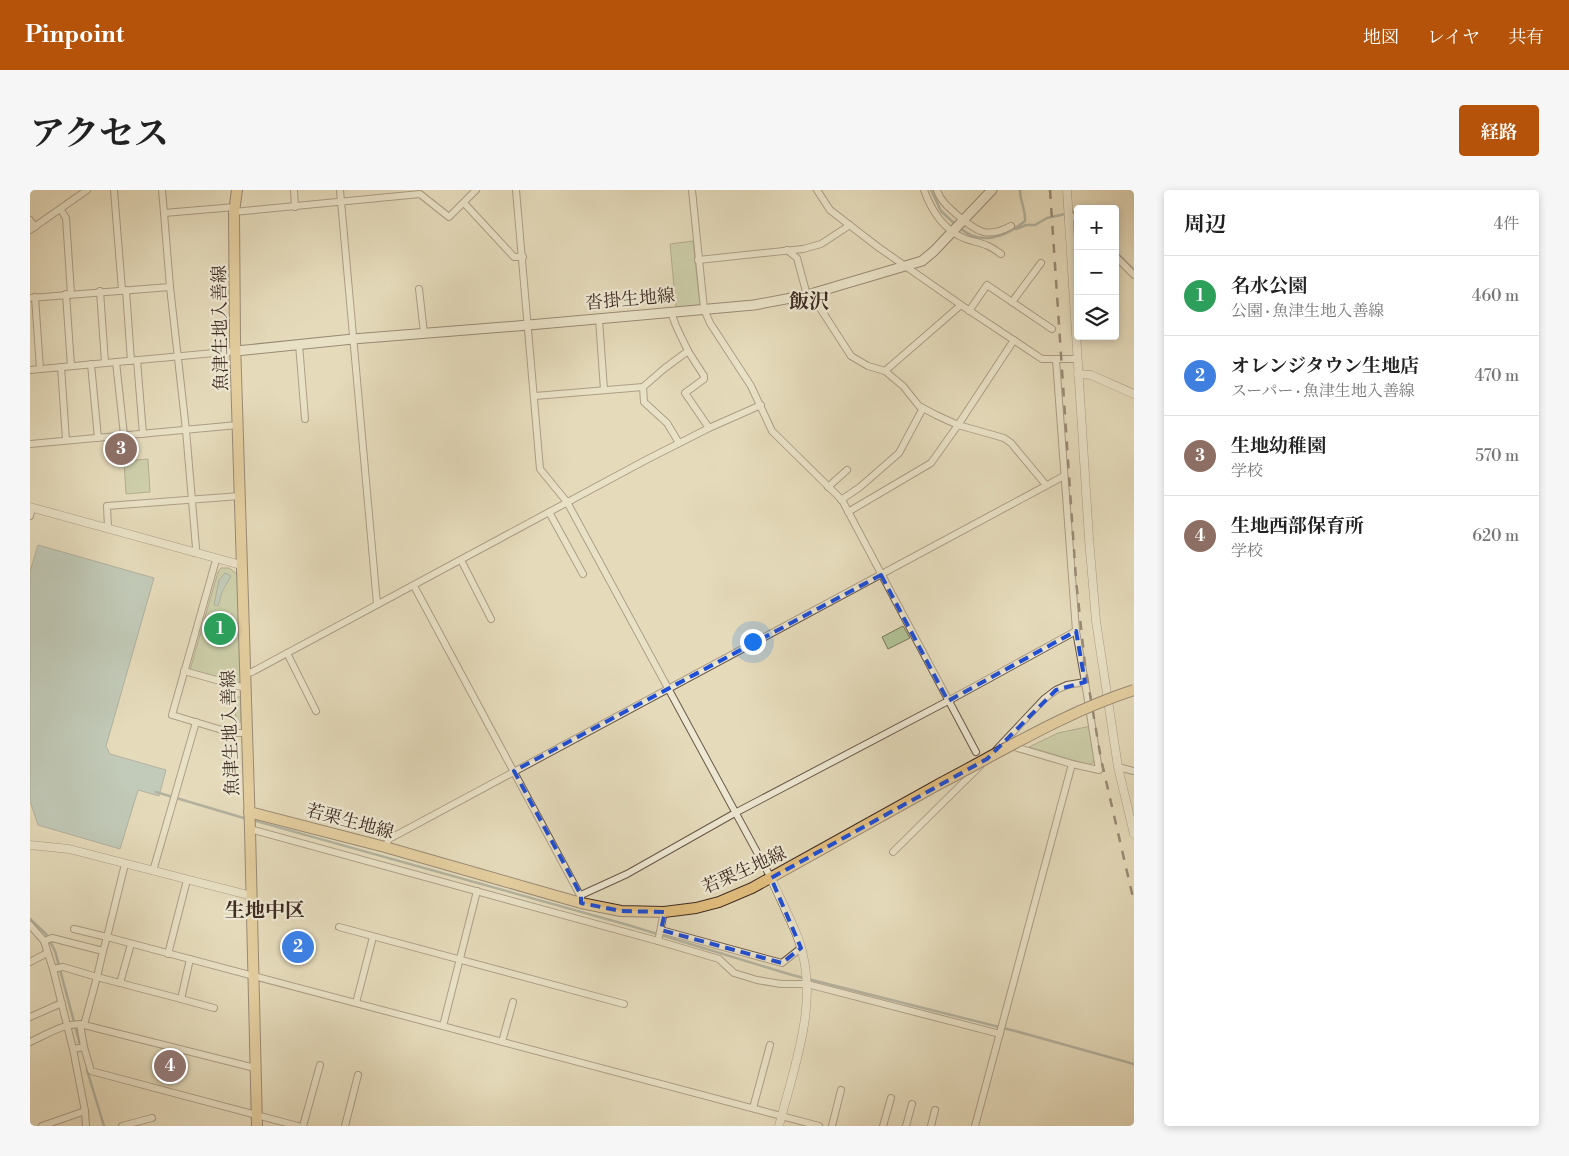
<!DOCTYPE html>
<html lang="ja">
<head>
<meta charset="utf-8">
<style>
  :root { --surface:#fff; --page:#f6f6f6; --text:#222; --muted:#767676; --line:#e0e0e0; --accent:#b45309 }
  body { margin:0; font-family:"Libre Bodoni","Noto Serif JP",serif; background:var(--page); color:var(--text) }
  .controls { position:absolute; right:15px; top:15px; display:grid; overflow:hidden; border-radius:5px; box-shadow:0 2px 8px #0003 }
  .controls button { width:45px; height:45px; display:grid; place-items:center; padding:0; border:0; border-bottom:1px solid var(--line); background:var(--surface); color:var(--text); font:25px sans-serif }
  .you { position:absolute; left:722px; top:451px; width:18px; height:18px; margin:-12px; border:4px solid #fff; border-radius:50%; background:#1a73e8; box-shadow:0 0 0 8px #1a73e833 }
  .badge { display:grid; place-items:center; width:32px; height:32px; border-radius:50%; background:var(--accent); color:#fff; font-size:16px; font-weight:700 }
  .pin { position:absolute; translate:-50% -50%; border:2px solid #fff; box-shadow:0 1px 5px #0006 }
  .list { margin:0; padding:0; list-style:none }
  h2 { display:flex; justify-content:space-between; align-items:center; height:65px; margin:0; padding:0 20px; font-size:21px }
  h2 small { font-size:16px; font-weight:400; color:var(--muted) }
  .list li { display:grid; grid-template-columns:32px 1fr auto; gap:15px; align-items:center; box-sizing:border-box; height:80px; padding:0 20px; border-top:1px solid var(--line) }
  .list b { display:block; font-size:19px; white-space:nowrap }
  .list p { margin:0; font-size:16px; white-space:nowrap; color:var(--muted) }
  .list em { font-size:16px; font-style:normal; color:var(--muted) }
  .icon { flex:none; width:28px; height:28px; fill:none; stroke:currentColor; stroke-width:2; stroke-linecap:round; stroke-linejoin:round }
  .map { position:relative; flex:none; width:1104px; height:936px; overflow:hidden; border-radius:5px }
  header { display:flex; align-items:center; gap:30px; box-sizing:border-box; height:70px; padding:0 25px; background:var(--accent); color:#fff }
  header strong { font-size:24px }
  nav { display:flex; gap:28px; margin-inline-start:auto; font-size:18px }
  .intro { display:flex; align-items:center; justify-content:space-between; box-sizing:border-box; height:120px; padding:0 30px }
  h1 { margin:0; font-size:35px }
  .button { padding:12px 22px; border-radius:5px; background:var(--accent); color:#fff; font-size:18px; font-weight:700 }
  main { display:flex; gap:30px; padding:0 30px }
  aside { flex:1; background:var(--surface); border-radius:5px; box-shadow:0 2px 8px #0003 }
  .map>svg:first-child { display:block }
  .green { fill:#afc194; stroke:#76765b }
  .water { fill:#98b9b7; stroke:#74807b }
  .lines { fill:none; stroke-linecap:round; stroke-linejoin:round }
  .stream { stroke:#74807b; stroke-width:2.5 }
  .minor-casing { stroke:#685748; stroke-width:8 }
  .tertiary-casing { stroke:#685748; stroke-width:9 }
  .secondary-casing { stroke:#3e2b22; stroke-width:11 }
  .primary-casing { stroke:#3e2b22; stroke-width:12 }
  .minor { stroke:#eee8d3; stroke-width:6 }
  .tertiary { stroke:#eee8d3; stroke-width:8 }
  .secondary { stroke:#eee8d3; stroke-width:9 }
  .primary { stroke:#e2be7e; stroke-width:10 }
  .rail { stroke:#3e2b22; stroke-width:2.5; stroke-dasharray:9 9; stroke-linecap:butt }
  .primary-bridge-casing { stroke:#3e2b22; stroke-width:12; stroke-linecap:butt }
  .primary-bridge { stroke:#e2be7e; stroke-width:10 }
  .marked { fill:none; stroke:#1d4ed8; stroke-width:4; stroke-dasharray:10 6; stroke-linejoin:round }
  .labels { text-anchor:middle; stroke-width:4.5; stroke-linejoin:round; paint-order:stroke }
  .street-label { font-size:18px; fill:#3e2b22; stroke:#eee8d3 }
  .quarter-label { font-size:20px; font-weight:bold; fill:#3e2b22; stroke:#eee8d3 }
</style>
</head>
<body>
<header>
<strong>Pinpoint</strong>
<nav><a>地図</a><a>レイヤ</a><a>共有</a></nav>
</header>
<div class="intro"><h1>アクセス</h1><a class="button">経路</a></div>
<main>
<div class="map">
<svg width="1104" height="936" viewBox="0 0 1104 936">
  <rect width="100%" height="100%" fill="#e5dbbb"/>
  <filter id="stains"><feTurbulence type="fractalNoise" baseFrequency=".004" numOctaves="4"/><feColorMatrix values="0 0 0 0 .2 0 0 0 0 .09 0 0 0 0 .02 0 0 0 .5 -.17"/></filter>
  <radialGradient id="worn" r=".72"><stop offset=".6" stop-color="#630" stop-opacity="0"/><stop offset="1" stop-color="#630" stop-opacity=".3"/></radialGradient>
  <g class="green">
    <polygon points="663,51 670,115 646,117 640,54"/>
    <polygon points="118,269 120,302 96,304 94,271"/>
    <polygon points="191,378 199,378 207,384 211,494 160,480 183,399 188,382"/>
    <polygon points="873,436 880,448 858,459 852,447"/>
    <polygon points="206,507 211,507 211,532 205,534"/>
    <polygon points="1061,536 1066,570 1059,575 999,557 1028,543"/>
  </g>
  <g class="water">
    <polygon points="8,355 124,388 76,556 80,564 136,580 129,606 108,600 90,659 8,635 0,611 0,382"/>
    <polygon points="195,383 201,386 192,402 188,416 184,415 189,390"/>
    <path d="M181 424 186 426C187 433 185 443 181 449L175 447V440Z"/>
  </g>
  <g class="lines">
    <g class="stream">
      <polyline points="901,0 911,21 926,35"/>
      <path d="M930 38C951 57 976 46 995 31 996 21 990 11 990 0"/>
      <polyline points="986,39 996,35 1005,35 1017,28 1044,22 1048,25"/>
      <polyline points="1085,61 1104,80"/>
      <polyline points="126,602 217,629"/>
      <polyline points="222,630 598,735 762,785 989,842 1104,874"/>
      <polyline points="0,729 16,744 25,761 51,858"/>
      <polyline points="57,880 74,936"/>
    </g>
    <defs>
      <g id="minor">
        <polyline points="84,0 92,100"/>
        <polyline points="132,0 134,23"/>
        <polyline points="264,0 265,17"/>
        <polyline points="310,0 347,414"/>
        <polyline points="486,0 510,279 537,312 741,688"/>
        <polyline points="662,0 674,119 680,133 721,196 742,241 812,310 946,562"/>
        <polyline points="787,0 800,20 848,57 931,115 1012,169 1047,169"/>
        <path d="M894 0C901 20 915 42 936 49 952 54 956 53 971 64"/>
        <path d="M907 0C910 10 918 17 926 24 946 40 955 50 981 36"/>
        <polyline points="434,13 484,67 493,67"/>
        <polyline points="31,20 36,28 41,104"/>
        <polyline points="204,22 390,4 419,27 446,0"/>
        <polyline points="1038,26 1048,28"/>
        <polyline points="0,30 5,37"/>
        <polyline points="0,40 57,0"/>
        <polyline points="757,60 767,68 777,105"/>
        <polyline points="1085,66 1104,85"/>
        <polyline points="668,70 773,59 791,54 820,35"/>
        <polyline points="140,97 156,240 166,358 165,363"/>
        <polyline points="389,99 394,143"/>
        <polyline points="96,100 101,171"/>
        <polyline points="70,101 75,173"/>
        <polyline points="36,104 41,176"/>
        <polyline points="781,104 821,166 838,176 855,181 873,196 889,216 906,225 928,235 974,248 981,253 1016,295"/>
        <polyline points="5,107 10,179"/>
        <polyline points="0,108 140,97 134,23 205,17"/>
        <polyline points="982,112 1011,73"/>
        <polyline points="939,121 957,95 1022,139"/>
        <polyline points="569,129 574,200"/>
        <polyline points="269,154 275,229"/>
        <polyline points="658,161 674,186 674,189 655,203 679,238"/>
        <polyline points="107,170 113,244"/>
        <polyline points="86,172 94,245"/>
        <polyline points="61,174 68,248"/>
        <polyline points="31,177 36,250"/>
        <polyline points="0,180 206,161"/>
        <polyline points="855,181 931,115"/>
        <polyline points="613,197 614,212 637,233 649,253"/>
        <polyline points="505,206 613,197 635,178 658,161 646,136 641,122"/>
        <polyline points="0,254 208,235"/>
        <polyline points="798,297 817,280"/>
        <polyline points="811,310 830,297 869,263 893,218"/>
        <polyline points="519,322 553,384"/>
        <polyline points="818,322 901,273 928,235 984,150"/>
        <polyline points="0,326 2,318"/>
        <polyline points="78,338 77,316 210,306"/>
        <polyline points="186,370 142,525 202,543 217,543"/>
        <polyline points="431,370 461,429"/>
        <polyline points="384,396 551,707"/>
        <polyline points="257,463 286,521"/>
        <polyline points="154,481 215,498"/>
        <polyline points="215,484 222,482 614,271 679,238 731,215"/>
        <polyline points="981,556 1042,574 1069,580 1055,492"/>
        <polyline points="966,560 1014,509 1026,500 1037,495 1055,492 1046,441 1026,170"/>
        <polyline points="1088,577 1104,581"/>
        <polyline points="220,639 628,751 689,769 704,783 727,790 751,794 777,794 970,844"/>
        <polyline points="355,657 359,649 1034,286"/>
        <polyline points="863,662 950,576"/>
        <polyline points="123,681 166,532"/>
        <polyline points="551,705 597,684 705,623 918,511 1046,441"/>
        <polyline points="0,735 14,751 23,779 43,859 55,921 56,936"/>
        <polyline points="309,737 594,814"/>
        <polyline points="44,739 77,747 95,674"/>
        <polyline points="631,740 752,773 771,758"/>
        <polyline points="14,751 22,748 73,761 77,747 789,936"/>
        <polyline points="628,751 634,722"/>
        <polyline points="138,764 157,690"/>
        <polyline points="0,772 17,763"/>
        <polyline points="23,779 33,777 67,787 73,761"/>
        <polyline points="90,793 101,754"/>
        <polyline points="151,809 184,818"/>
        <polyline points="326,813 343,747"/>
        <polyline points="0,827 32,813"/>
        <polyline points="50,834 54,857"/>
        <polyline points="54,835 225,878"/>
        <polyline points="413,836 447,701"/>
        <path d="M0 852C16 845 37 831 54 835L67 787 151 809 160 769"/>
        <polyline points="472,852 483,812"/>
        <polyline points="43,859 54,857 61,881 268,936"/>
        <polyline points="723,918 740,855"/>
        <polyline points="12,936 55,921"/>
        <polyline points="92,936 122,928"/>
        <polyline points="273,936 290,875"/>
        <polyline points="315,936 328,885"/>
        <polyline points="802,936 811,900"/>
        <polyline points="853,936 861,908"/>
        <polyline points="876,936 882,914"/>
        <polyline points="901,936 905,920"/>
        <polyline points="945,936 1042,574"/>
      </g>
      <g id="tertiary">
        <polyline points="1037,0 1059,349 1066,431 1088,577 1104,644"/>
        <polyline points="1048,184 1061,185 1104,204"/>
        <polyline points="0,317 211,375"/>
        <polyline points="0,655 39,659 222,706"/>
        <path d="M741 688C750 708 760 728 768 748 791 810 764 876 749 936"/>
      </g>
      <polyline id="secondary" points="206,161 323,149 499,135 724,115 777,105 892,71 904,61 962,0"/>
      <g id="primary">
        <polyline points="207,0 204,22 205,151 220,639 227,936"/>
        <polyline points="219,622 355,657 551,713 591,721 634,722 666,718 689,712 722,698 911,593"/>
      </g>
    </defs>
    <use href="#minor" class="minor-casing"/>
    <use href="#tertiary" class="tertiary-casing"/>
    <use href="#secondary" class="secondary-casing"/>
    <use href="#primary" class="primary-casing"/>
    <use href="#minor" class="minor"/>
    <use href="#tertiary" class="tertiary"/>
    <use href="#secondary" class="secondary"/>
    <use href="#primary" class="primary"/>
    <polyline class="rail" points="1020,0 1046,390 1055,475 1071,569 1104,712"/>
    <defs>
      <path id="primary-bridge" d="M911 593C974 560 1036 522 1104 500"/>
    </defs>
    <use href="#primary-bridge" class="primary-bridge-casing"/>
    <use href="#primary-bridge" class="primary-bridge"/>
  </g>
  <path d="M0 0H1104V936H0ZM851 385 918 511 1046 441 1055 492 1026 500 957 569 741 688 771 758 752 773 631 740 635 722 591 721 551 713V705L484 581Z" fill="#e5dbbb" fill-opacity=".55" fill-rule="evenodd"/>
  <path class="marked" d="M851 385 918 511 1046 441 1055 492 1026 500 957 569 741 688 771 758 752 773 631 740 635 722 591 721 551 713V705L484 581Z"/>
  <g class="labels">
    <g class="street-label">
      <text transform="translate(600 109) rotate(-5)" y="6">沓掛生地線</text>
      <text transform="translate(190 138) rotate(-91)" y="6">魚津生地入善線</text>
      <text transform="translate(200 543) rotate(-92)" y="6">魚津生地入善線</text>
      <text transform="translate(320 631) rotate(15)" y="6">若栗生地線</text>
      <text transform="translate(714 680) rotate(-24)" y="6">若栗生地線</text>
    </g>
    <g class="quarter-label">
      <text x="779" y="118">飯沢</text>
      <text x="235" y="727">生地中区</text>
    </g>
  </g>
  <rect width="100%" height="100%" filter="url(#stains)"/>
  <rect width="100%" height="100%" fill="url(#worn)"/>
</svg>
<div class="controls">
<button>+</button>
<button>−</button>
<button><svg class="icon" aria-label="layers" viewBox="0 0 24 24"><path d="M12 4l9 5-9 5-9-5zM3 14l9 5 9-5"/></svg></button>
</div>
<div class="you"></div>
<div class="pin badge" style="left:190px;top:439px;background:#2e9e5b">1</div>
<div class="pin badge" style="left:268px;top:757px;background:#3f7fe0">2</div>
<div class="pin badge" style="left:91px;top:259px;background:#8d6e63">3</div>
<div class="pin badge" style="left:140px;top:876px;background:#8d6e63">4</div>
</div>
<aside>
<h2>周辺<small>4件</small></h2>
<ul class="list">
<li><span class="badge" style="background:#2e9e5b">1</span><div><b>名水公園</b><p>公園 · 魚津生地入善線</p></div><em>460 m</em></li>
<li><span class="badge" style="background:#3f7fe0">2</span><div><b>オレンジタウン生地店</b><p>スーパー · 魚津生地入善線</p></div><em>470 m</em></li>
<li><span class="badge" style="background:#8d6e63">3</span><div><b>生地幼稚園</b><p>学校</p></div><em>570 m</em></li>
<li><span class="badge" style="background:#8d6e63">4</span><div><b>生地西部保育所</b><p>学校</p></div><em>620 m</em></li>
</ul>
</aside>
</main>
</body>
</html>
